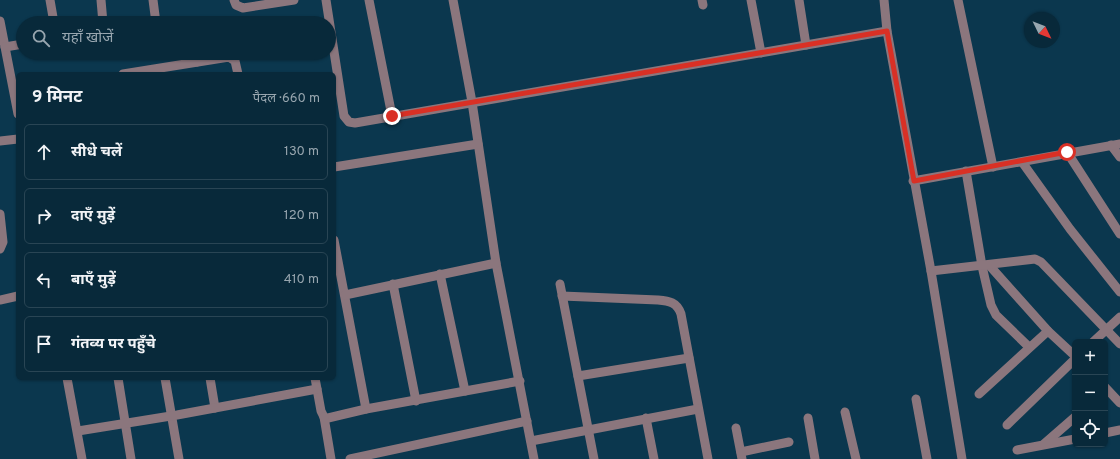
<!DOCTYPE html>
<html lang="hi">
<head>
<meta charset="utf-8">
<style>
  :root { --surface:#08293a; --page:#113142; --text:#f1f3f6; --muted:#98a6af; --line:#294554 }
  body { margin:0; font-family:Overpass,"Noto Sans Devanagari",sans-serif; background:var(--page); color:var(--text) }
  .controls { position:absolute; right:12px; bottom:12px; display:grid; overflow:hidden; border-radius:6px; box-shadow:0 1px 3px #0004 }
  .controls button { width:36px; height:36px; display:grid; place-items:center; padding:0; border:0; border-bottom:1px solid var(--line); background:var(--surface); color:var(--text); font:20px sans-serif }
  .compass { position:absolute; left:1024px; top:12px; width:36px; height:36px; border-radius:50%; background:var(--surface); box-shadow:0 1px 3px #0004; rotate:133deg }
  .stop { position:absolute; width:12px; height:12px; margin:-9px; border:3px solid #d93025; border-radius:50%; background:#fff }
  .stop.end { background:#d93025; border-color:#fff; box-shadow:0 1px 4px #0008 }
  .list { margin:0; padding:0; list-style:none }
  h2 { display:flex; justify-content:space-between; align-items:center; height:52px; margin:0; padding:0 16px; font-size:17px }
  h2 small { font-size:13px; font-weight:400; color:var(--muted) }
  .list li { display:grid; grid-template-columns:26px 1fr auto; gap:12px; align-items:center; box-sizing:border-box; height:56px; margin:0 8px 8px; padding:0 8px; border:1px solid var(--line); border-radius:6px }
  .list b { display:block; font-size:15px; white-space:nowrap }
  .list em { font-size:13px; font-style:normal; color:var(--muted) }
  .icon { flex:none; width:22px; height:22px; fill:none; stroke:currentColor; stroke-width:2; stroke-linecap:round; stroke-linejoin:round }
  .map { position:relative; flex:none; width:1120px; height:459px; overflow:hidden }
  .search { position:absolute; background:var(--surface); box-shadow:0 1px 3px #0004; left:16px; top:16px; width:320px; height:44px; display:flex; align-items:center; gap:10px; box-sizing:border-box; padding:0 14px; border-radius:22px; color:var(--muted); font-size:15px }
  .panel { position:absolute; background:var(--surface); box-shadow:0 1px 3px #0004; left:16px; top:72px; width:320px; height:308px; border-radius:6px }
  .map>svg:first-child { display:block }
  .lines { fill:none; stroke-linecap:round; stroke-linejoin:round }
  .minor { stroke:#8b767d; stroke-width:9 }
  .route { stroke:#d93025; stroke-width:5 }
</style>
</head>
<body>
<div class="map">
<svg width="1120" height="459" viewBox="0 0 1120 459">
  <rect width="100%" height="100%" fill="#0b374e"/>
  <g class="lines">
    <g class="minor">
      <polyline points="50,0 54,23"/>
      <polyline points="101,0 103,23"/>
      <polyline points="153,0 156,23"/>
      <polyline points="234,0 236,5 243,8 294,0"/>
      <polyline points="326,0 344,116 349,122 355,123 887,31"/>
      <polyline points="369,0 392,116"/>
      <polyline points="453,0 472,102 496,263 534,459"/>
      <polyline points="702,0 703,5"/>
      <polyline points="751,0 761,53"/>
      <polyline points="799,0 806,45"/>
      <polyline points="884,0 887,31 931,271 962,459"/>
      <polyline points="958,0 993,167"/>
      <polyline points="0,21 18,114"/>
      <polyline points="5,47 23,44"/>
      <polyline points="184,53 197,62"/>
      <polyline points="123,74 229,57 235,61 238,74"/>
      <polyline points="0,141 18,139"/>
      <polyline points="1111,145 1120,157"/>
      <polyline points="1067,152 1120,234"/>
      <polyline points="1022,162 1070,229 1120,292"/>
      <polyline points="334,167 478,144"/>
      <polyline points="966,171 982,266 991,305 996,315 1029,347"/>
      <polyline points="913,181 1120,144"/>
      <polyline points="0,214 3,242 0,249"/>
      <polyline points="334,240 366,409 520,381"/>
      <polyline points="989,265 1048,331 1075,356"/>
      <polyline points="931,271 1035,259 1041,262 1120,344"/>
      <polyline points="440,274 465,391"/>
      <polyline points="393,284 416,401"/>
      <polyline points="560,284 594,459"/>
      <polyline points="345,295 496,263"/>
      <path d="M562 296 658 300C669 301 677 302 681 314L708 459"/>
      <polyline points="0,300 18,296"/>
      <polyline points="1093,342 1120,317"/>
      <polyline points="578,376 689,358"/>
      <polyline points="67,378 82,459"/>
      <polyline points="118,378 131,459"/>
      <polyline points="165,378 179,459"/>
      <polyline points="210,378 215,408"/>
      <polyline points="315,378 321,411 324,417 328,418 366,409"/>
      <polyline points="1105,387 1120,403"/>
      <polyline points="979,394 1048,331"/>
      <polyline points="916,399 927,459"/>
      <polyline points="845,412 856,459"/>
      <polyline points="324,417 331,459"/>
      <polyline points="646,418 654,459"/>
      <polyline points="808,418 815,459"/>
      <polyline points="1007,425 1075,359"/>
      <polyline points="736,428 742,459"/>
      <polyline points="78,431 177,415 317,389"/>
      <polyline points="1105,433 1120,430"/>
      <polyline points="531,441 698,409"/>
      <polyline points="1044,444 1075,417"/>
      <polyline points="1017,450 1075,439"/>
      <polyline points="741,452 789,442"/>
      <polyline points="350,459 527,421"/>
    </g>
  </g>
  <g class="lines">
    <polyline class="route" points="392,116 887,31 914,181 1067,152"/>
  </g>
</svg>
<div class="controls">
<button>+</button>
<button>−</button>
<button><svg class="icon" aria-label="locate" viewBox="0 0 24 24"><circle cx="12" cy="12" r="6"/><path d="M12 2v4M12 18v4M2 12h4M18 12h4"/></svg></button>
</div>
<svg class="compass" viewBox="-18 -18 36 36"><path d="M0-13l5 13h-10z" fill="#e53935"/><path d="M0 13l5-13h-10z" fill="#98a6af"/></svg>
<div class="stop" style="left:1067px;top:152px"></div>
<div class="stop end" style="left:392px;top:116px"></div>
<div class="search"><svg class="icon" aria-label="search" viewBox="0 0 24 24"><circle cx="10" cy="10" r="6"/><path d="M15 15l6 6"/></svg>यहाँ खोजें</div>
<section class="panel">
<h2>9 मिनट<small>पैदल · 660 m</small></h2>
<ul class="list">
<li><svg class="icon" aria-label="ahead" viewBox="0 0 24 24"><path d="M12 20V5M6 11l6-6 6 6"/></svg><div><b>सीधे चलें</b></div><em>130 m</em></li>
<li><svg class="icon" aria-label="right" viewBox="0 0 24 24"><path d="M7 20v-9h11M14 6l5 5-5 5"/></svg><div><b>दाएँ मुड़ें</b></div><em>120 m</em></li>
<li><svg class="icon" aria-label="left" viewBox="0 0 24 24"><path d="M17 20v-9H6M10 6l-5 5 5 5"/></svg><div><b>बाएँ मुड़ें</b></div><em>410 m</em></li>
<li><svg class="icon" aria-label="arrive" viewBox="0 0 24 24"><path d="M6 21V4h12l-3 4 3 4H6"/></svg><div><b>गंतव्य पर पहुँचे</b></div></li>
</ul>
</section>
</div>
</body>
</html>
